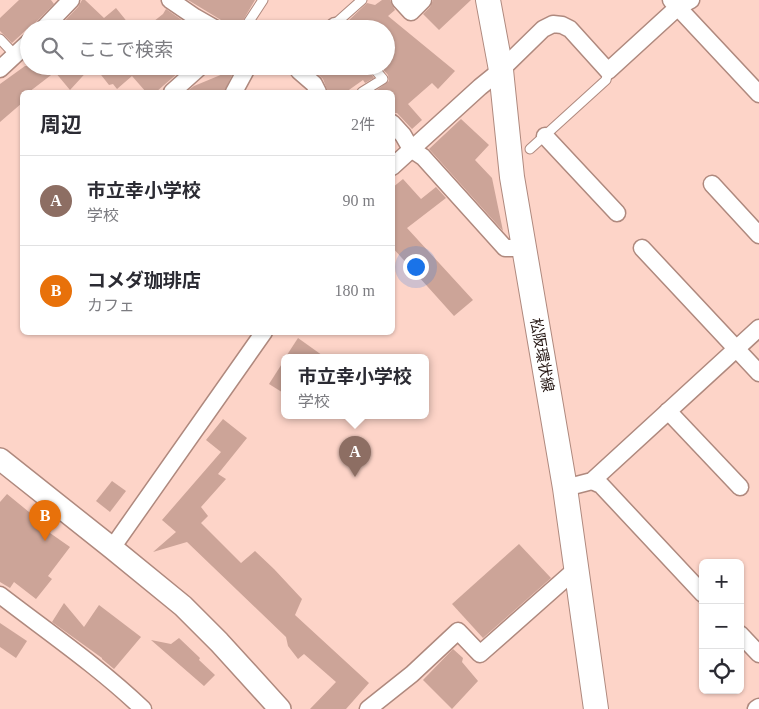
<!DOCTYPE html>
<html lang="ja">
<head>
<meta charset="utf-8">
<style>
  :root { --surface:#fff; --page:#f7f7f7; --text:#2b2b33; --muted:#7c7c81; --line:#e1e1e2; --accent:#b45309 }
  body { margin:0; font-family:"Times New Roman","Noto Sans JP",serif; background:var(--page); color:var(--text) }
  .controls { position:absolute; right:15px; bottom:15px; display:grid; overflow:hidden; border-radius:8px; box-shadow:0 1px 4px #0004 }
  .controls button { width:45px; height:45px; display:grid; place-items:center; padding:0; border:0; border-bottom:1px solid var(--line); background:var(--surface); color:var(--text); font:25px sans-serif }
  .you { position:absolute; left:415px; top:266px; width:18px; height:18px; margin:-12px; border:4px solid #fff; border-radius:50%; background:#1a73e8; box-shadow:0 0 0 8px #1a73e833 }
  .badge { display:grid; place-items:center; width:32px; height:32px; border-radius:50%; background:var(--accent); color:#fff; font-size:16px; font-weight:700 }
  .pin { position:absolute; translate:-50% -41px; filter:drop-shadow(0 1px 2px #0008) }
  .pin::after { content:''; position:absolute; top:26px; width:18px; height:15px; background:inherit; clip-path:polygon(0 0,100% 0,50% 100%) }
  .popup { position:absolute; left:281px; top:354px; width:148px; height:65px; box-sizing:border-box; display:grid; place-content:center; border-radius:8px; background:var(--surface); filter:drop-shadow(0 1px 4px #0005); font-size:16px; white-space:nowrap; color:var(--muted) }
  .popup b { font-size:19px; color:var(--text) }
  .popup::after { content:''; position:absolute; left:50%; top:100%; margin-left:-10px; border:10px solid transparent; border-top-color:var(--surface) }
  .list { margin:0; padding:0; list-style:none }
  h2 { display:flex; justify-content:space-between; align-items:center; height:65px; margin:0; padding:0 20px; font-size:21px }
  h2 small { font-size:16px; font-weight:400; color:var(--muted) }
  .list li { display:grid; grid-template-columns:32px 1fr auto; gap:15px; align-items:center; box-sizing:border-box; height:90px; padding:0 20px; border-top:1px solid var(--line) }
  .list b { display:block; font-size:19px; white-space:nowrap }
  .list p { margin:0; font-size:16px; white-space:nowrap; color:var(--muted) }
  .list em { font-size:16px; font-style:normal; color:var(--muted) }
  .icon { flex:none; width:28px; height:28px; fill:none; stroke:currentColor; stroke-width:2; stroke-linecap:round; stroke-linejoin:round }
  .map { position:relative; flex:none; width:759px; height:709px; overflow:hidden }
  .search { position:absolute; background:var(--surface); box-shadow:0 1px 4px #0004; left:20px; top:20px; width:375px; height:55px; display:flex; align-items:center; gap:12px; box-sizing:border-box; padding:0 18px; border-radius:28px; color:var(--muted); font-size:19px }
  .panel { position:absolute; background:var(--surface); box-shadow:0 1px 4px #0004; left:20px; top:90px; width:375px; height:245px; border-radius:8px }
  .map>svg:first-child { display:block }
  .building { fill:#cca498 }
  .lines { fill:none; stroke-linecap:round; stroke-linejoin:round }
  .service-casing { stroke:#af897e; stroke-width:11 }
  .minor-casing { stroke:#af897e; stroke-width:19 }
  .tertiary-casing { stroke:#af897e; stroke-width:24 }
  .secondary-casing { stroke:#af897e; stroke-width:26 }
  .service { stroke:#fff; stroke-width:9 }
  .minor { stroke:#fff; stroke-width:16 }
  .tertiary { stroke:#fff; stroke-width:21 }
  .secondary { stroke:#fff; stroke-width:24 }
  .labels { text-anchor:middle; stroke-width:4.5; stroke-linejoin:round; paint-order:stroke }
  .street-label { font-size:15px; fill:#251713; stroke:#fff }
</style>
</head>
<body>
<div class="map">
<svg width="759" height="709" viewBox="0 0 759 709">
  <rect width="100%" height="100%" fill="#fdd4c8"/>
  <g class="building">
    <polygon points="19,0 51,0 54,4 36,22 33,29 27,29 12,43 0,31 0,18"/>
    <polygon points="82,0 85,0 104,18 116,8 133,29 57,29 78,7"/>
    <polygon points="188,0 255,0 238,29 231,29 225,25 221,20"/>
    <polygon points="382,0 390,0 395,10 388,16 455,71 438,89 432,83 408,104 422,120 412,129 397,113 392,113 392,92 374,92 389,81 388,75 380,66 386,66 386,29 345,29 345,24 367,3 375,5"/>
    <polygon points="433,0 471,0 439,30 423,14 430,7"/>
    <polygon points="166,9 189,25 195,29 144,29 163,14"/>
    <polygon points="25,66 92,66 70,90 55,72 29,92 22,92 22,103 0,122 0,84"/>
    <polygon points="94,66 186,66 156,92 146,92 132,76 117,89 113,84 109,85"/>
    <polygon points="309,66 366,66 374,78 365,83 363,80 346,92 328,92 323,79"/>
    <polygon points="235,69 224,92 186,92 194,86"/>
    <polygon points="461,119 489,145 475,160 492,178 503,231 429,149"/>
    <polygon points="403,179 421,199 436,187 446,198 407,228 473,300 454,316 392,247 392,188"/>
    <polygon points="298,338 326,358 285,358"/>
    <polygon points="285,359 285,394 269,384"/>
    <polygon points="223,419 247,438 218,474 226,479 201,507 208,516 201,523 241,563 255,551 274,569 302,599 295,615 369,683 346,709 310,709 336,682 304,654 298,659 288,646 286,637 187,542 153,552 176,532 162,520 221,452 206,440"/>
    <polygon points="112,481 126,491 110,512 96,501"/>
    <polygon points="7,494 29,512 52,527 50,533 70,547 48,576 52,579 36,599 14,582 10,588 0,582 0,502"/>
    <polygon points="519,544 551,578 483,638 452,604"/>
    <polygon points="64,603 84,627 99,605 141,637 114,669 102,659 102,658 52,622"/>
    <polygon points="0,623 27,641 16,658 0,647"/>
    <polygon points="179,638 200,658 199,660 215,675 204,686 151,640 171,644"/>
    <polygon points="453,649 463,658 462,662 478,681 452,709 423,680"/>
  </g>
  <g class="lines">
    <defs>
      <g id="service">
        <polyline points="244,29 263,0"/>
        <polyline points="338,29 335,26 336,23 362,0"/>
        <polyline points="0,39 15,55"/>
        <polyline points="362,92 383,79 372,66"/>
        <polyline points="530,149 606,80 608,71"/>
      </g>
      <g id="minor">
        <polyline points="170,0 195,17 216,29"/>
        <polyline points="400,0 411,12 423,0"/>
        <polyline points="671,0 759,94"/>
        <polyline points="43,29 71,0"/>
        <polyline points="332,29 335,26"/>
        <polyline points="0,69 29,42"/>
        <polyline points="299,71 314,84 318,92"/>
        <polyline points="172,92 201,66"/>
        <polyline points="234,92 248,66"/>
        <polyline points="392,123 403,135 411,149 423,157 505,248 523,248"/>
        <polyline points="545,136 617,213"/>
        <polyline points="392,167 480,87 501,70 543,29 553,24 562,25 570,29 608,71 678,7 691,0"/>
        <polyline points="712,184 759,235"/>
        <polyline points="642,248 759,373"/>
        <polyline points="668,411 740,487"/>
        <polyline points="592,481 601,485 703,594"/>
        <polyline points="565,488 592,481 759,328"/>
        <polyline points="112,548 264,332"/>
        <path d="M0 595C48 632 99 667 143 709"/>
        <polyline points="740,634 759,654"/>
        <polyline points="368,709 412,674 458,631 480,654 575,570"/>
        <polyline points="756,709 759,707"/>
      </g>
      <polyline id="tertiary" points="0,459 112,548 183,606 219,642 280,709"/>
      <polyline id="secondary" points="488,0 501,70 512,177 565,488 596,709"/>
    </defs>
    <use href="#service" class="service-casing"/>
    <use href="#minor" class="minor-casing"/>
    <use href="#tertiary" class="tertiary-casing"/>
    <use href="#secondary" class="secondary-casing"/>
    <use href="#service" class="service"/>
    <use href="#minor" class="minor"/>
    <use href="#tertiary" class="tertiary"/>
    <use href="#secondary" class="secondary"/>
  </g>
  <g class="labels">
    <g class="street-label">
      <text transform="translate(542 355) rotate(80)" y="5">松阪環状線</text>
    </g>
  </g>
</svg>
<div class="controls">
<button>+</button>
<button>−</button>
<button><svg class="icon" aria-label="locate" viewBox="0 0 24 24"><circle cx="12" cy="12" r="6"/><path d="M12 2v4M12 18v4M2 12h4M18 12h4"/></svg></button>
</div>
<div class="you"></div>
<div class="pin badge" style="left:355px;top:477px;background:#8d6e63">A</div>
<div class="popup"><b>市立幸小学校</b>学校</div>
<div class="pin badge" style="left:45px;top:541px;background:#e8710a">B</div>
<div class="search"><svg class="icon" aria-label="search" viewBox="0 0 24 24"><circle cx="10" cy="10" r="6"/><path d="M15 15l6 6"/></svg>ここで検索</div>
<section class="panel">
<h2>周辺<small>2件</small></h2>
<ul class="list">
<li><span class="badge" style="background:#8d6e63">A</span><div><b>市立幸小学校</b><p>学校</p></div><em>90 m</em></li>
<li><span class="badge" style="background:#e8710a">B</span><div><b>コメダ珈琲店</b><p>カフェ</p></div><em>180 m</em></li>
</ul>
</section>
</div>
</body>
</html>
